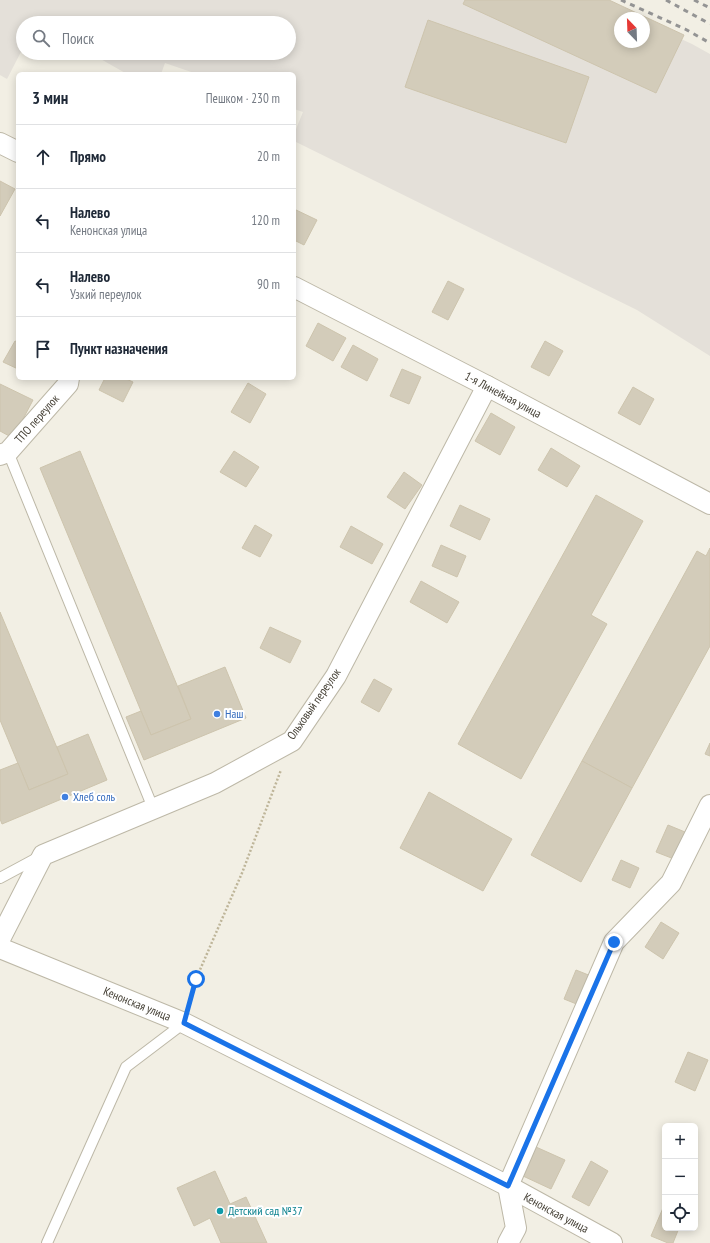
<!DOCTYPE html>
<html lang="ru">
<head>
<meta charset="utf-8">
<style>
  :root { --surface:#fff; --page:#f2f2f3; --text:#1f2937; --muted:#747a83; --line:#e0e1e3 }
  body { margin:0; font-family:"PT Sans Narrow",sans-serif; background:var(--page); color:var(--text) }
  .controls { position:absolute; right:12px; bottom:12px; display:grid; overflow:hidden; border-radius:6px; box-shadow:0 2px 10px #0003 }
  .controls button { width:36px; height:36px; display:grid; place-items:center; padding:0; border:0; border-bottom:1px solid var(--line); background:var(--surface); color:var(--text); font:20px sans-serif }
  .compass { position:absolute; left:614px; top:12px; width:36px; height:36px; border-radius:50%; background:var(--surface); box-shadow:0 2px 10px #0003; rotate:337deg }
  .stop { position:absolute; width:12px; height:12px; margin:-9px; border:3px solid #1a73e8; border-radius:50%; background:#fff }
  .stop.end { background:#1a73e8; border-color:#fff; box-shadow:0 1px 4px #0008 }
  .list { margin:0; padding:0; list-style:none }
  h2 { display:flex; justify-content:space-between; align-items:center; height:52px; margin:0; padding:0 16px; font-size:17px }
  h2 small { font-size:13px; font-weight:400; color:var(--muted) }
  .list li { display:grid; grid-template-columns:26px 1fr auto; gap:12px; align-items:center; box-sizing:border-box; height:64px; padding:0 16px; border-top:1px solid var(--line) }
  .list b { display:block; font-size:15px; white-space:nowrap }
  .list p { margin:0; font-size:13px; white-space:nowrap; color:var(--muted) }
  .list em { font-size:13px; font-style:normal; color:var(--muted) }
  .icon { flex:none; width:22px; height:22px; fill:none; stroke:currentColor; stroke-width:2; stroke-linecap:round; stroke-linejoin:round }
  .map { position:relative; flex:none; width:710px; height:1243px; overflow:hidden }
  .search { position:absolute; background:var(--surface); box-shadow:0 2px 10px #0003; left:16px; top:16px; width:280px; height:44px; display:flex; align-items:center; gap:10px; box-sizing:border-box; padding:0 14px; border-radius:22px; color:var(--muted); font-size:15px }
  .panel { position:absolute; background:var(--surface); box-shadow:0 2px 10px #0003; left:16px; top:72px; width:280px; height:308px; border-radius:6px }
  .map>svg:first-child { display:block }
  .industrial { fill:#e4e0d9 }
  .building { fill:#d3ccba; stroke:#cdc4ad; fill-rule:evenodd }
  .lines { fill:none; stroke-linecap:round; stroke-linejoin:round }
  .lane-casing { stroke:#bdb8a7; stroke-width:12 }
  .street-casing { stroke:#bdb8a7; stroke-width:22 }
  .path { stroke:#beb599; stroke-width:2.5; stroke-dasharray:2 2; stroke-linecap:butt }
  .lane { stroke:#fff; stroke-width:10 }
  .street { stroke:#fff; stroke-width:20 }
  .rail { stroke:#949494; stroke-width:3; stroke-dasharray:5 5; stroke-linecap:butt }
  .route { stroke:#1a73e8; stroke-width:5 }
  .shop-dot { fill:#3f7fe0; stroke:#fff; stroke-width:1.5 }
  .culture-dot { fill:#0f9aa8; stroke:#fff; stroke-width:1.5 }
  .labels { text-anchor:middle; stroke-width:4; stroke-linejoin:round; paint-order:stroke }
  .street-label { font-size:12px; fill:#443f34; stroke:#fff }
  .shop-label { font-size:12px; fill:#366cbe; stroke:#fff; text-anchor:start }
  .culture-label { font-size:12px; fill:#0d838f; stroke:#fff; text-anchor:start }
</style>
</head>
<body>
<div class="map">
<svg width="710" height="1243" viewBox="0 0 710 1243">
  <rect width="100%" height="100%" fill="#f2efe4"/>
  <polygon class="industrial" points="0,0 595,0 620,18 620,42 644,42 644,22 692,44 710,54 710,356 637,310 294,141 294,134 303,112 294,109 294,74 197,74 165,63 161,74 127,74 90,53 289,53 289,23 23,23 23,48 7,79 0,75"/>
  <g class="building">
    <path d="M465 0H609L684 35 656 93 463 4ZM620 18H644V42H620Z"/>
    <polygon points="428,20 589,77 566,143 405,87"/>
    <polygon points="0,181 15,189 0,216"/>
    <polygon points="294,209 317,220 304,245 294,240"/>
    <polygon points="448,281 464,289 448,320 432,312"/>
    <polygon points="318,323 346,338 333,361 306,346"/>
    <polygon points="15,341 18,342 18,369 3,362"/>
    <polygon points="545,341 563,351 549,376 531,367"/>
    <polygon points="353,345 378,359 367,381 341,367"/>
    <polygon points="402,369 421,377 409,404 390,396"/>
    <polygon points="105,378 124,378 133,382 123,402 99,390"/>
    <polygon points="248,383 266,394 250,423 231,412"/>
    <polygon points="0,384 33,400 13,438 0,431"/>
    <polygon points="633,387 654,399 640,425 618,413"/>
    <polygon points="491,413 515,427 500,455 475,441"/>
    <polygon points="551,448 580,466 567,487 538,470"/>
    <polygon points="80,451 191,719 151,735 40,468"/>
    <polygon points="234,451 259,467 246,487 220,472"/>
    <polygon points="404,472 422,485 405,509 387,497"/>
    <polygon points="596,495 643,521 591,615 607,624 521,779 458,744"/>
    <polygon points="460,505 490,519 480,540 450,526"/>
    <polygon points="255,525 272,535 260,557 242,548"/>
    <polygon points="351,526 383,544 372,564 340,547"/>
    <polygon points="441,545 466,556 457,577 432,566"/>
    <polygon points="710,548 710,646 632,788 582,761 697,551 706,556"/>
    <polygon points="421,581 459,602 447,623 410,602"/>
    <polygon points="0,612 68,774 29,790 0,720"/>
    <polygon points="270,627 301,641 290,663 260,648"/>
    <polygon points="225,667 246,718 144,760 126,717 141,711 151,735 191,719 178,686"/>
    <polygon points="374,679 392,689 379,712 361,702"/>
    <polygon points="88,734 107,780 2,824 0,819 0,770 18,763 29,790 68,774 57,747"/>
    <polygon points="710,743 710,756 705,754"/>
    <polygon points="582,761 632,788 581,882 531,855"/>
    <polygon points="429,792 512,839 483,891 400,848"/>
    <polygon points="668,825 685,832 674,859 656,852"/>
    <polygon points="621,860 639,868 630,888 612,880"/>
    <polygon points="661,922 679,933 663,959 645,947"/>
    <polygon points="576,970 591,976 579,1005 564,999"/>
    <polygon points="688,1052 708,1060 695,1091 675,1082"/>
    <polygon points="536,1147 565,1160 551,1189 523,1176"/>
    <polygon points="591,1161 608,1171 589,1206 572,1197"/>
    <polygon points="215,1171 230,1204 246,1197 267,1243 221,1243 210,1218 194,1226 177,1188"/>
    <polygon points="663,1208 665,1209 665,1228 679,1228 673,1243 668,1243 651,1236"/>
  </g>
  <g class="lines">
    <defs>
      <g id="lane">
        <polyline points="8,452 153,808"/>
        <polyline points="0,878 39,857"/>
        <polyline points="47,1243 126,1067 184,1023"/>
      </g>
      <g id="street">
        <polyline points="0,143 18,152"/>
        <polyline points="294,287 487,386 710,504"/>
        <polyline points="0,455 8,452 68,384 69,378"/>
        <polyline points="0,939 43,855 215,783 292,741 336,676 487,386"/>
        <polyline points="0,948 184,1023 508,1186 612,1243"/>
        <polyline points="508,1243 516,1228 508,1186 614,942 671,883 710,805"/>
      </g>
    </defs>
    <use href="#lane" class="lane-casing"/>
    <use href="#street" class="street-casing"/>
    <polyline class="path" points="190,1004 196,979 242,873 281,770"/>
    <use href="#lane" class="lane"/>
    <use href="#street" class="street"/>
    <g class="rail">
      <polyline points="621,0 685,29 710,43"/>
      <polyline points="666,0 710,24"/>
      <polyline points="694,0 710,8"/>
    </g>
  </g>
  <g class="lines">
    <polyline class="route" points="196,979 184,1023 508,1186 614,942"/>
  </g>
  <g class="shop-dot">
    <circle cx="217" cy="714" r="4"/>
    <circle cx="65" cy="797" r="4"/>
  </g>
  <circle class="culture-dot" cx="220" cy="1211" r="4"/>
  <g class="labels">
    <g class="street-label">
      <text transform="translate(503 395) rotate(28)" y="4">1-я Линейная улица</text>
      <text transform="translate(37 419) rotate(-49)" y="4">ТПО переулок</text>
      <text transform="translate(314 704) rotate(-55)" y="4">Ольховый переулок</text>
      <text transform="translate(137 1004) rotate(22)" y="4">Кенонская улица</text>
      <text transform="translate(556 1213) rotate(28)" y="4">Кенонская улица</text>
    </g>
    <g class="shop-label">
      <text x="225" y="718">Наш</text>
      <text x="73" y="801">Хлеб соль</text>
    </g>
    <g class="culture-label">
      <text x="228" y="1215">Детский сад №37</text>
    </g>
  </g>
</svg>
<div class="controls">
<button>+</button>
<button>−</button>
<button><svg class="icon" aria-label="locate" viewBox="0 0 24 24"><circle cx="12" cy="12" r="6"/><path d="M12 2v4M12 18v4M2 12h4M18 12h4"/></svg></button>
</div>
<svg class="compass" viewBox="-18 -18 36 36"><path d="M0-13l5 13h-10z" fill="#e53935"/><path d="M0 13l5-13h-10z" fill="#747a83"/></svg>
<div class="stop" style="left:196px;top:979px"></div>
<div class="stop end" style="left:614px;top:942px"></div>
<div class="search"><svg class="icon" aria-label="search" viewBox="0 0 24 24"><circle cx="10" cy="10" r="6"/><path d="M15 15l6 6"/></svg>Поиск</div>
<section class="panel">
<h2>3 мин<small>Пешком · 230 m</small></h2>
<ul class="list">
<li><svg class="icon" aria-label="ahead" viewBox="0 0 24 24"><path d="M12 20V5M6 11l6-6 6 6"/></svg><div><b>Прямо</b></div><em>20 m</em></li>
<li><svg class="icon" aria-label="left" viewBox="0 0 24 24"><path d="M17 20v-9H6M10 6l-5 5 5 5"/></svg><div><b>Налево</b><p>Кенонская улица</p></div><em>120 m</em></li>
<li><svg class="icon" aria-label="left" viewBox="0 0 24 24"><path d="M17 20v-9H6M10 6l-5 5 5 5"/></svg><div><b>Налево</b><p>Узкий переулок</p></div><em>90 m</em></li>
<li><svg class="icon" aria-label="arrive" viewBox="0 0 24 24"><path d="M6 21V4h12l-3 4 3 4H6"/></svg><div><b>Пункт назначения</b></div></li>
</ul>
</section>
</div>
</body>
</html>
